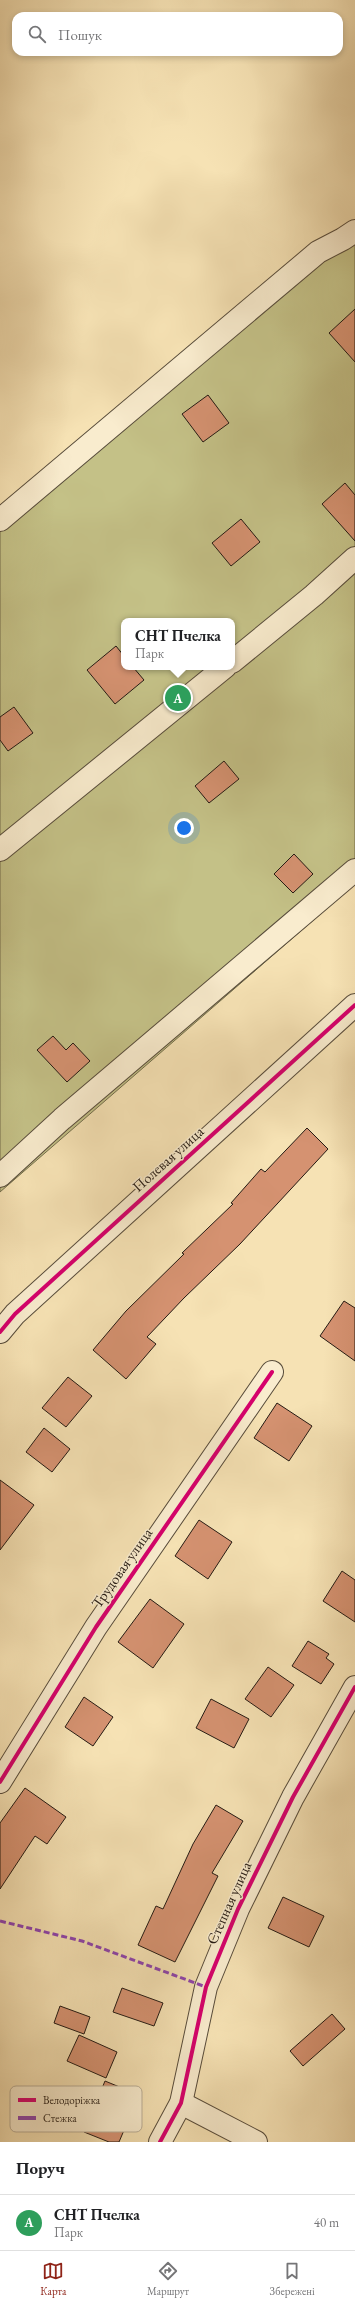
<!DOCTYPE html>
<html lang="uk">
<head>
<meta charset="utf-8">
<style>
  :root { --surface:#fff; --page:#f2f2f2; --text:#202124; --muted:#757577; --line:#e0e0e0; --accent:#8f2418 }
  body { margin:0; font-family:"EB Garamond",serif; background:var(--page); color:var(--text) }
  .you { position:absolute; left:184px; top:828px; width:14px; height:14px; margin:-10px; border:3px solid #fff; border-radius:50%; background:#1a73e8; box-shadow:0 0 0 6px #1a73e833 }
  .badge { display:grid; place-items:center; width:26px; height:26px; border-radius:50%; background:var(--accent); color:#fff; font-size:13px; font-weight:700 }
  .pin { position:absolute; translate:-50% -50%; border:2px solid #fff; box-shadow:0 1px 4px #0006 }
  .popup { position:absolute; left:121px; top:618px; width:114px; height:52px; box-sizing:border-box; display:grid; place-content:center; border-radius:8px; background:var(--surface); filter:drop-shadow(0 1px 3px #0005); font-size:13px; white-space:nowrap; color:var(--muted) }
  .popup b { font-size:15px; color:var(--text) }
  .popup::after { content:''; position:absolute; left:50%; top:100%; margin-left:-8px; border:8px solid transparent; border-top-color:var(--surface) }
  .list { margin:0; padding:0; list-style:none }
  h2 { display:flex; justify-content:space-between; align-items:center; height:52px; margin:0; padding:0 16px; font-size:17px }
  h2 small { font-size:13px; font-weight:400; color:var(--muted) }
  .list li { display:grid; grid-template-columns:26px 1fr auto; gap:12px; align-items:center; box-sizing:border-box; height:56px; padding:0 16px; border-top:1px solid var(--line) }
  .list b { display:block; font-size:15px; white-space:nowrap }
  .list p { margin:0; font-size:13px; white-space:nowrap; color:var(--muted) }
  .list em { font-size:13px; font-style:normal; color:var(--muted) }
  .icon { flex:none; width:22px; height:22px; fill:none; stroke:currentColor; stroke-width:2; stroke-linecap:round; stroke-linejoin:round }
  .map { position:relative; flex:none; width:355px; height:2142px; overflow:hidden }
  .search { position:absolute; background:var(--surface); box-shadow:0 2px 6px #0003; left:12px; right:12px; top:12px; height:44px; display:flex; align-items:center; gap:10px; box-sizing:border-box; padding:0 14px; border-radius:12px; color:var(--muted); font-size:15px }
  .sheet { height:108px; background:var(--surface) }
  nav { display:flex; justify-content:space-around; align-items:center; box-sizing:border-box; height:56px; border-top:1px solid var(--line); background:var(--surface); font-size:11px; color:var(--muted) }
  nav a { display:grid; justify-items:center; gap:2px }
  nav .on { color:var(--accent) }
  .map>svg:first-child { display:block }
  .green { fill:#c4c187; stroke:#746e4d; fill-rule:evenodd }
  .building { fill:#d59271; stroke:#241a13 }
  .lines { fill:none; stroke-linecap:round; stroke-linejoin:round }
  .minor-casing { stroke:#584c3b; stroke-width:24 }
  .minor { stroke:#f9ecce; stroke-width:22 }
  .quiet { stroke:#8e44ad; stroke-width:3; stroke-dasharray:6 3; stroke-linecap:butt }
  .cycleway-casing { stroke:#f9ecce; stroke-width:6 }
  .cycleway { stroke:#d6006c; stroke-width:4 }
  .labels { text-anchor:middle; stroke-width:3; stroke-linejoin:round; paint-order:stroke }
  .street-label { font-size:15px; fill:#241a13; stroke:#f9ecce }
  .key { fill:#f9ecce; stroke:#b9ad96; stroke-width:1 }
  .key-label { font-size:11px; fill:#241a13 }
</style>
</head>
<body>
<div class="map">
<svg width="355" height="2142" viewBox="0 0 355 2142">
  <rect width="100%" height="100%" fill="#f6e2b4"/>
  <filter id="stains"><feTurbulence type="fractalNoise" baseFrequency=".005" numOctaves="4"/><feColorMatrix values="0 0 0 0 .2 0 0 0 0 .09 0 0 0 0 .02 0 0 0 .5 -.17"/></filter>
  <radialGradient id="worn" r=".72"><stop offset=".6" stop-color="#630" stop-opacity="0"/><stop offset="1" stop-color="#630" stop-opacity=".3"/></radialGradient>
  <path class="green" d="M355 233V884L0 1192V513ZM124 621H232V667H124Z"/>
  <g class="building">
    <polygon points="355,309 355,362 329,333"/>
    <polygon points="208,395 229,423 203,442 182,414"/>
    <polygon points="345,483 355,495 355,541 322,504"/>
    <polygon points="241,519 260,542 231,566 212,543"/>
    <polygon points="116,646 124,656 124,667 133,667 144,680 115,704 87,670"/>
    <polygon points="14,707 33,733 8,751 0,740 0,717"/>
    <polygon points="224,761 239,779 209,803 195,786"/>
    <polygon points="294,854 313,874 293,893 274,874"/>
    <polygon points="53,1036 66,1050 73,1043 90,1061 67,1082 37,1050"/>
    <polygon points="307,1128 328,1149 240,1244 184,1298 147,1337 156,1344 126,1379 93,1350 126,1311 184,1254 182,1253 233,1204 231,1203 261,1169 265,1172"/>
    <polygon points="344,1301 355,1308 355,1361 320,1336"/>
    <polygon points="68,1377 92,1396 66,1427 42,1408"/>
    <polygon points="277,1403 312,1426 289,1461 254,1438"/>
    <polygon points="44,1428 70,1449 52,1472 26,1452"/>
    <polygon points="0,1480 34,1505 0,1550"/>
    <polygon points="199,1520 232,1542 208,1579 175,1556"/>
    <polygon points="342,1571 355,1580 355,1622 323,1601"/>
    <polygon points="150,1599 184,1624 153,1668 118,1642"/>
    <polygon points="308,1641 329,1654 326,1658 334,1664 321,1684 292,1666"/>
    <polygon points="268,1667 294,1685 271,1717 245,1699"/>
    <polygon points="84,1697 113,1717 93,1746 65,1727"/>
    <polygon points="211,1699 249,1719 234,1748 196,1728"/>
    <polygon points="25,1788 66,1817 47,1844 35,1836 0,1889 0,1823"/>
    <polygon points="216,1805 243,1821 212,1873 218,1876 175,1962 138,1945 156,1906 163,1909 193,1844"/>
    <polygon points="283,1897 324,1916 309,1947 268,1928"/>
    <polygon points="122,1988 163,2003 154,2026 113,2012"/>
    <polygon points="60,2006 90,2017 84,2034 54,2023"/>
    <polygon points="332,2014 345,2029 303,2066 290,2051"/>
    <polygon points="79,2035 117,2052 106,2078 67,2061"/>
    <polygon points="105,2081 139,2095 119,2142 109,2142 84,2132"/>
  </g>
  <g class="lines">
    <defs>
      <g id="minor">
        <polyline points="0,520 318,252 343,239 355,231"/>
        <polyline points="232,662 314,595 355,558"/>
        <polyline points="0,850 225,667"/>
        <polyline points="0,1176 62,1119 355,870"/>
        <polyline points="0,1332 15,1314 355,1005"/>
        <polyline points="0,1782 96,1627 272,1372"/>
        <polyline points="181,2103 256,2142"/>
        <polyline points="160,2142 181,2103 206,1987 238,1909 293,1797 355,1687"/>
      </g>
    </defs>
    <use href="#minor" class="minor-casing"/>
    <use href="#minor" class="minor"/>
    <polyline class="quiet" points="0,1921 82,1941 206,1987"/>
    <defs>
      <g id="cycleway">
        <polyline points="0,1332 15,1314 355,1005"/>
        <polyline points="0,1782 96,1627 272,1372"/>
        <polyline points="160,2142 181,2103 206,1987 238,1909 293,1797 355,1687"/>
      </g>
    </defs>
    <use href="#cycleway" class="cycleway-casing"/>
    <use href="#cycleway" class="cycleway"/>
  </g>
  <g class="labels">
    <g class="street-label">
      <text transform="translate(168 1159) rotate(-42)" y="5">Полевая улица</text>
      <text transform="translate(122 1568) rotate(-55)" y="5">Трудовая улица</text>
      <text transform="translate(229 1903) rotate(-66)" y="5">Степная улица</text>
    </g>
  </g>
  <rect x="10" y="2086" width="132" height="46" rx="6" class="key"/>
  <rect x="18" y="2098" width="18" height="4" fill="#d6006c"/>
  <rect x="18" y="2116" width="18" height="4" fill="#8e44ad"/>
  <g class="key-label">
    <text x="43" y="2104">Велодоріжка</text>
    <text x="43" y="2122">Стежка</text>
  </g>
  <rect width="100%" height="100%" filter="url(#stains)"/>
  <rect width="100%" height="100%" fill="url(#worn)"/>
</svg>
<div class="you"></div>
<div class="pin badge" style="left:178px;top:698px;background:#2e9e5b">A</div>
<div class="popup"><b>СНТ Пчелка</b>Парк</div>
<div class="search"><svg class="icon" aria-label="search" viewBox="0 0 24 24"><circle cx="10" cy="10" r="6"/><path d="M15 15l6 6"/></svg>Пошук</div>
</div>
<section class="sheet">
<h2>Поруч<small></small></h2>
<ul class="list">
<li><span class="badge" style="background:#2e9e5b">A</span><div><b>СНТ Пчелка</b><p>Парк</p></div><em>40 m</em></li>
</ul>
</section>
<nav>
<a class="on"><svg class="icon" aria-label="map" viewBox="0 0 24 24"><path d="M3 6l6-2 6 2 6-2v14l-6 2-6-2-6 2zM9 4v14M15 6v14"/></svg>Карта</a>
<a><svg class="icon" aria-label="directions" viewBox="0 0 24 24"><path d="M12 3l9 9-9 9-9-9zM9 14v-3h6M13 9l2 2-2 2"/></svg>Маршрут</a>
<a><svg class="icon" aria-label="saved" viewBox="0 0 24 24"><path d="M7 4h10v16l-5-4-5 4z"/></svg>Збережені</a>
</nav>
</body>
</html>
